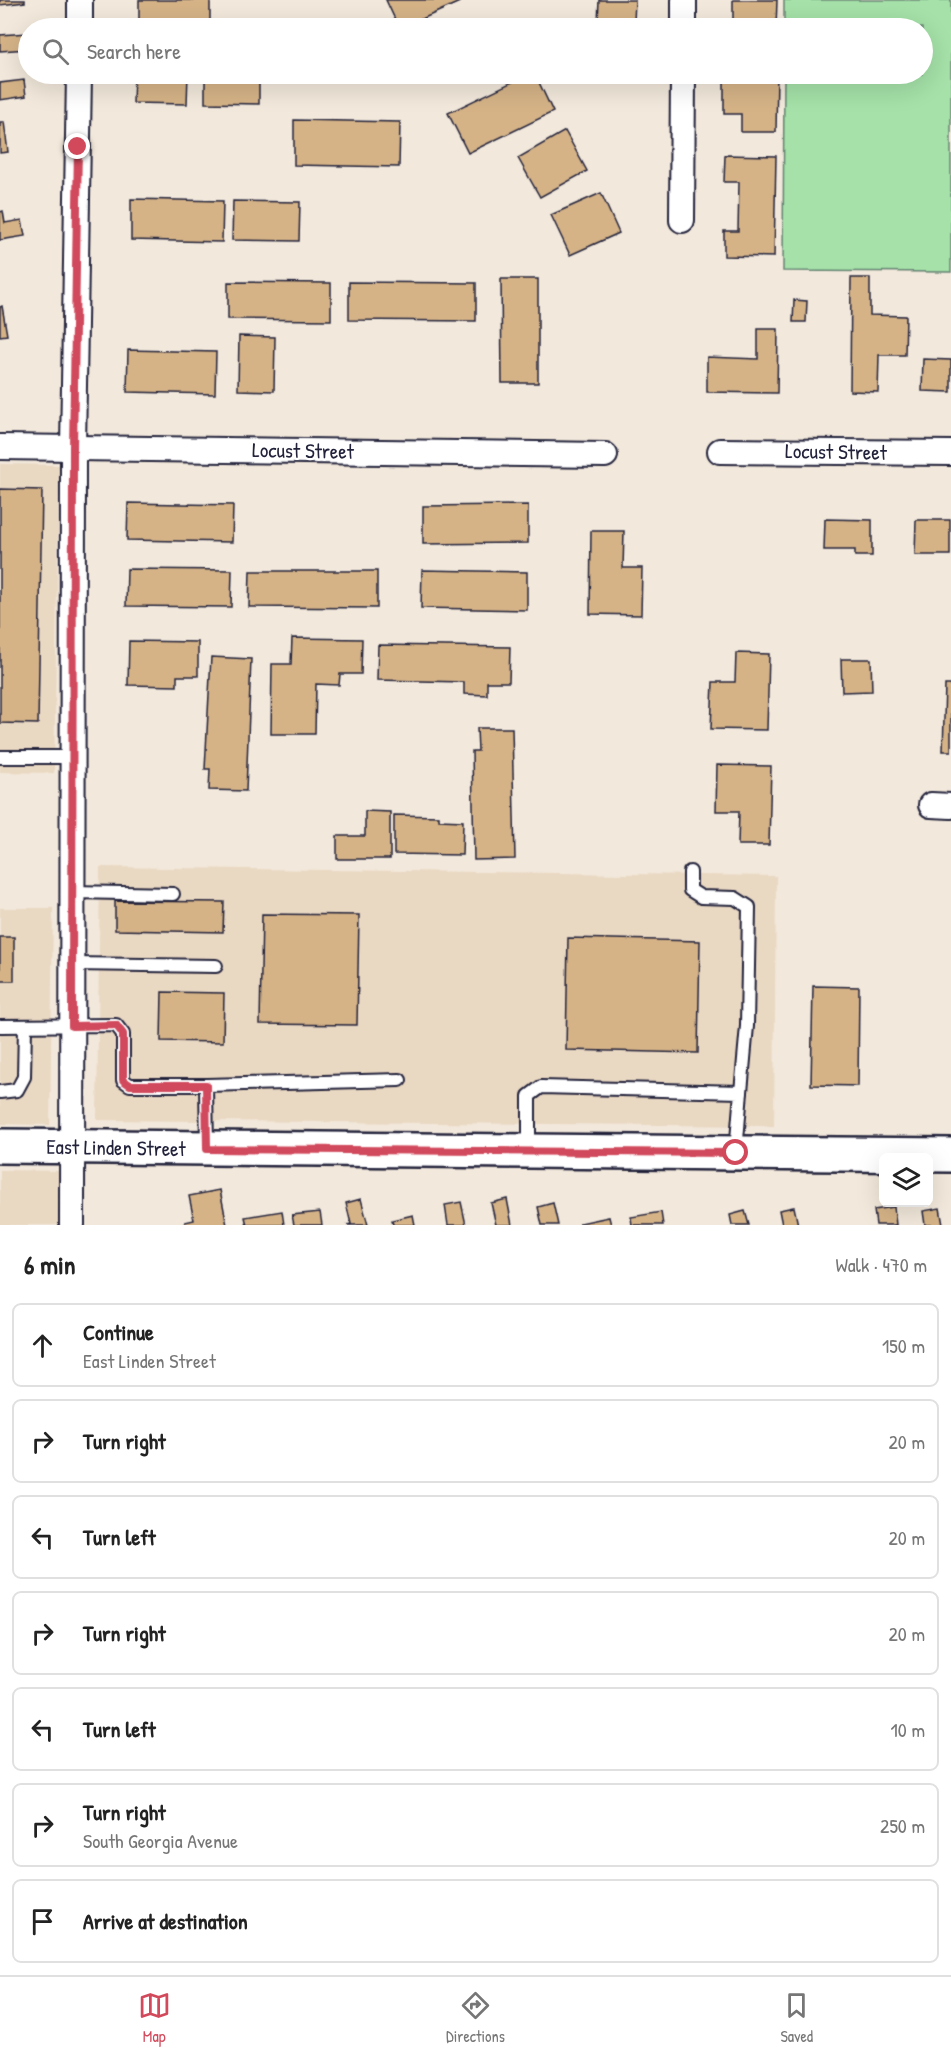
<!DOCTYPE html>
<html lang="en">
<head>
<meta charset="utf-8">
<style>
  :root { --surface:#fff; --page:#f6f6f6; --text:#222; --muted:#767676; --line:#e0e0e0; --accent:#d1495b }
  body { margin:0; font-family:"Patrick Hand",sans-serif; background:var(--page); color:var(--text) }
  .controls { position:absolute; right:18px; bottom:18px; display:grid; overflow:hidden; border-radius:9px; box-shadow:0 6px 24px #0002 }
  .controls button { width:54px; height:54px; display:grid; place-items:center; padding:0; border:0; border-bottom:2px solid var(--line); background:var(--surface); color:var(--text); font:30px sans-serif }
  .stop { position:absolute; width:18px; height:18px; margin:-14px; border:4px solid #d1495b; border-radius:50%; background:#fff }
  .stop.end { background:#d1495b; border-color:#fff; box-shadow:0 2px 6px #0008 }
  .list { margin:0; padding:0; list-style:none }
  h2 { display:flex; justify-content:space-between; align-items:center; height:78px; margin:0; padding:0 24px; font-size:26px }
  h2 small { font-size:20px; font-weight:400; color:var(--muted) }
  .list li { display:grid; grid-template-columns:39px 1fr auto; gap:18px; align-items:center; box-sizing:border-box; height:84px; margin:0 12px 12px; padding:0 12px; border:2px solid var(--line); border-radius:9px }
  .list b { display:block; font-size:22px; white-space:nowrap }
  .list p { margin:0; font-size:20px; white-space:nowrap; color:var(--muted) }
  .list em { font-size:20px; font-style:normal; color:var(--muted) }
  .icon { flex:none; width:33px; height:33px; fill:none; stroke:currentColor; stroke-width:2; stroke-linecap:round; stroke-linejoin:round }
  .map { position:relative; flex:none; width:951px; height:1225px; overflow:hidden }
  .search { position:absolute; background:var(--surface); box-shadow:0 6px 24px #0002; left:18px; right:18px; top:18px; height:66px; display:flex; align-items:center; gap:15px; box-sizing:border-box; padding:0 21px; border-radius:33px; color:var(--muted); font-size:22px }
  .sheet { height:750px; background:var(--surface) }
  nav { display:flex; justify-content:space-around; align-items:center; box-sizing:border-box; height:84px; border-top:2px solid var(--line); background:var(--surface); font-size:16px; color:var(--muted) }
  nav a { display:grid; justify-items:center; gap:3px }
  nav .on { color:var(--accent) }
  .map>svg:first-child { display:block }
  .built { fill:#e9d8c2 }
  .green { fill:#a5e1a8; stroke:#648272; stroke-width:1.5 }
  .building { fill:#d5b387; stroke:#22223b; stroke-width:1.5 }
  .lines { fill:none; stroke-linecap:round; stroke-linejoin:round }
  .lane-casing { stroke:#22223b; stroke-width:16 }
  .street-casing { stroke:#22223b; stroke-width:28 }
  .secondary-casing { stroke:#22223b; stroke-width:38 }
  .lane { stroke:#fff; stroke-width:12 }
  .street { stroke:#fff; stroke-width:24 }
  .secondary { stroke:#fff; stroke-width:33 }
  .route { stroke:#d1495b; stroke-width:8 }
  .labels { text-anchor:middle; stroke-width:4.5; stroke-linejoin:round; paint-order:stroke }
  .street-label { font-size:21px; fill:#22223b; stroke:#fff }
</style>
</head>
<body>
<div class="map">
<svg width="951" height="1225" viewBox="0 0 951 1225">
  <rect width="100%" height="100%" fill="#f2e8db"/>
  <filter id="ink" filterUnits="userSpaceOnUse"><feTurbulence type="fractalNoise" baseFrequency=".0167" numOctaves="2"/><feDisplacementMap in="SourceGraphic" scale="12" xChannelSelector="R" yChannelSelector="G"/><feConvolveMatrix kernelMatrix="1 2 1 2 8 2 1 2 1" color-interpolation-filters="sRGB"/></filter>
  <g filter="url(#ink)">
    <g class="built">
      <polygon points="0,464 59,465 54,773 0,772"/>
      <polygon points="100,867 776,876 774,1126 97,1120"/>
      <polygon points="0,908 53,908 50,1125 0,1124"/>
      <polygon points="0,1170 58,1171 59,1225 0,1225"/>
    </g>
    <polygon class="green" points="784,0 951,0 951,272 783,271 784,74 922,74 922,28 784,28"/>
    <g class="building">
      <polygon points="0,0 25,0 25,2 0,5"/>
      <polygon points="139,0 210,0 210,28 136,28 137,24 139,24"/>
      <polygon points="386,0 464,0 402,28 399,28"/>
      <polygon points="599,0 635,0 634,22 598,22"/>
      <polygon points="733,0 777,0 776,28 733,28"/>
      <polygon points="28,33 28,49 0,51 0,35"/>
      <polygon points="134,74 188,74 187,104 133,103"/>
      <polygon points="205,74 259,74 259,104 205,103"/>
      <polygon points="529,74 535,74 553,112 468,153 448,113"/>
      <polygon points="724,74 777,74 776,132 741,132 741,114 724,114"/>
      <polygon points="24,80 26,96 0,100 0,83"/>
      <polygon points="294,120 400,122 399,167 294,165"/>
      <polygon points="0,122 4,122 8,152 0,153"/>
      <polygon points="565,131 587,171 540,197 518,158"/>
      <polygon points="725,155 776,156 774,257 724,256 724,231 738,231 739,182 724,182"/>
      <polygon points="601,193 619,233 570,255 551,215"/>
      <polygon points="131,199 223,201 222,242 131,240"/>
      <polygon points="233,201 300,202 299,241 232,240"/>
      <polygon points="3,211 5,223 22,220 25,236 0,240 0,212"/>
      <polygon points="851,278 870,278 870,315 906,316 905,355 879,355 878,392 850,391"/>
      <polygon points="501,279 538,279 538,383 502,383"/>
      <polygon points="228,282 331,283 331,320 228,319"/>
      <polygon points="349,282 476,283 476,321 349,320"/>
      <polygon points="794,300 807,301 806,322 793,322"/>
      <polygon points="2,306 7,335 0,336 0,307"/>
      <polygon points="758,329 778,329 777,393 707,392 707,357 758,359"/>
      <polygon points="239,336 275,337 274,391 238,390"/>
      <polygon points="128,350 216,352 215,394 127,392"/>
      <polygon points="923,359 951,360 951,392 922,391"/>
      <polygon points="0,489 42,490 38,724 0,723"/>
      <polygon points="128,503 233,505 232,542 127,540"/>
      <polygon points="528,505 528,543 423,544 423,506"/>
      <polygon points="825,519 872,520 872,556 855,556 855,550 824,550"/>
      <polygon points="916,520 950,520 950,555 915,555"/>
      <polygon points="591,531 624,531 623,568 642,568 641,615 590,614"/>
      <polygon points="127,569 232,570 231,607 126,606"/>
      <polygon points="422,570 527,572 527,610 421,608"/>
      <polygon points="250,571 377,571 377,608 249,607"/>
      <polygon points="292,638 362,639 361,674 340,674 339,685 316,684 315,734 271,734 272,664 291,664"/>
      <polygon points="129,641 198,642 198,676 177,676 177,686 128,685"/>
      <polygon points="378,645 510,647 509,682 487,682 487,695 464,694 464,682 377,680"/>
      <polygon points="736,653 769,654 767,730 711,729 713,682 735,682"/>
      <polygon points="211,657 251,659 246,791 209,790 210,769 205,769"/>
      <polygon points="841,659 871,659 872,691 842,692"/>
      <polygon points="945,685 951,685 951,751 943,751"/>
      <polygon points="477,728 512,728 515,859 474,860 472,751 478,751"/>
      <polygon points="717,765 771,766 769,845 738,845 739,811 716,811"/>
      <polygon points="365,811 390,812 390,859 337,859 337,836 365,836"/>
      <polygon points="394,815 439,816 439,820 463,821 462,855 394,854"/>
      <polygon points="115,901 224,902 223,932 115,930"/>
      <polygon points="262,914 359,915 357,1025 260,1024"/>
      <rect x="0" y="937" width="14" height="44"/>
      <polygon points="568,938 700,941 698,1053 566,1050"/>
      <polygon points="813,986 859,987 858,1086 811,1085"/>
      <polygon points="162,992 224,993 223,1042 161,1041"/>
      <polygon points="220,1190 227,1225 185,1225 185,1222 194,1220 189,1196"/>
      <polygon points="361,1199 368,1225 347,1225 351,1224 346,1203"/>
      <polygon points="507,1199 512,1225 496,1225 491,1203"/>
      <polygon points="461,1202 466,1225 448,1225 445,1205"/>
      <polygon points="553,1203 558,1225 542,1225 538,1207"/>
      <polygon points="794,1207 798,1225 782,1225 779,1210"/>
      <polygon points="894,1207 896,1225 876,1225 874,1210"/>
      <polygon points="940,1208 943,1225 925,1225 923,1211"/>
      <polygon points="282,1211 284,1225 247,1225 245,1217"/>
      <polygon points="745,1211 749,1225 732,1225 730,1215"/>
      <polygon points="320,1212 322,1225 294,1225 292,1215"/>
      <polygon points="661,1212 663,1225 632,1225 631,1217"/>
      <polygon points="413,1215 415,1225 393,1225 392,1220"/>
      <polygon points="609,1217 611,1225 580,1225 580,1223"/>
    </g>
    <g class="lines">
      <defs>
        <g id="lane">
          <polyline points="0,757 72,757"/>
          <polyline points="690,872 690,890 701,897 735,898 749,907 747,1026 741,1092"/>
          <polyline points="72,892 173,894"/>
          <polyline points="72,964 216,966"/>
          <polyline points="0,1026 116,1025 123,1034 123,1080 130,1085 206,1085"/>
          <polyline points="0,1092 17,1090 24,1077 25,1026"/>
          <polyline points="207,1147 206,1085 400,1080"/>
          <polyline points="529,1151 529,1096 541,1087 741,1092 736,1152"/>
        </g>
        <g id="street">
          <polyline points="80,28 80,0"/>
          <polyline points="684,28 684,0"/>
          <polyline points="682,220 683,74"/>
          <polyline points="0,447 605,455"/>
          <polyline points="720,451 951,453"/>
          <polyline points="931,805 951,806"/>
          <polyline points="72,1225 73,448 79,74"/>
        </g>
        <polyline id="secondary" points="0,1146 951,1155"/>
      </defs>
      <use href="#lane" class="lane-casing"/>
      <use href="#street" class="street-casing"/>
      <use href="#secondary" class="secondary-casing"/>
      <use href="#lane" class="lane"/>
      <use href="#street" class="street"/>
      <use href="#secondary" class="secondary"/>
    </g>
  </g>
  <g class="lines" filter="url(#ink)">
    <polyline class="route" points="78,147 73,448 72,1026 116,1025 123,1034 123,1080 130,1085 206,1085 207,1149 736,1153"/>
  </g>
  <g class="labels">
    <g class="street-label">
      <text transform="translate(303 451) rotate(1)" y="7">Locust Street</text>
      <text transform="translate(836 452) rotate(1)" y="7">Locust Street</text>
      <text transform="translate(116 1148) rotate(1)" y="7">East Linden Street</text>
    </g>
  </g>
</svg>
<div class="controls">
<button><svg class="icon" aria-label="layers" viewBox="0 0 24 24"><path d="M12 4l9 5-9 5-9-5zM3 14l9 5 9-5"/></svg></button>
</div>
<div class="stop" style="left:736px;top:1153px"></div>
<div class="stop end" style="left:78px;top:147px"></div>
<div class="search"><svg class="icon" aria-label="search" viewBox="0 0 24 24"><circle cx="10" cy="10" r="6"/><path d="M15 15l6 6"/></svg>Search here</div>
</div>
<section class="sheet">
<h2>6 min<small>Walk · 470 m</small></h2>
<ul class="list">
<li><svg class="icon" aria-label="ahead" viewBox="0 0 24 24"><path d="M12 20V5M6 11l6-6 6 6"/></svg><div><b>Continue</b><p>East Linden Street</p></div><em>150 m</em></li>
<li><svg class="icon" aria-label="right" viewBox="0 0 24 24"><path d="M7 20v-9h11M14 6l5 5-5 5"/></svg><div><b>Turn right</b></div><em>20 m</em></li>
<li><svg class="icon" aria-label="left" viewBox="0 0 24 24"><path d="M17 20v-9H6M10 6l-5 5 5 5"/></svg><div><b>Turn left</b></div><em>20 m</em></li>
<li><svg class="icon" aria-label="right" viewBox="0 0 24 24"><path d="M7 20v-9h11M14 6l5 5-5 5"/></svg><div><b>Turn right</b></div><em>20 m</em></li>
<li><svg class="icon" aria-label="left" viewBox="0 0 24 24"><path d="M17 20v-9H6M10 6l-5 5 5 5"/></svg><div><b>Turn left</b></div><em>10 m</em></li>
<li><svg class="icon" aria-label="right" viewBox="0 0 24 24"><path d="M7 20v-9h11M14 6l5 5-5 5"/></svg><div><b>Turn right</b><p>South Georgia Avenue</p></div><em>250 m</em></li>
<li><svg class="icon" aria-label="arrive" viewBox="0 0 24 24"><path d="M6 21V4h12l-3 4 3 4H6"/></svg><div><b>Arrive at destination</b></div></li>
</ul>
</section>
<nav>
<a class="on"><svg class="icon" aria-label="map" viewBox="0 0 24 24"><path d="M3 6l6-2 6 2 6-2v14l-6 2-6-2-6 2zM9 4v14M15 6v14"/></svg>Map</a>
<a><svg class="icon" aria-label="directions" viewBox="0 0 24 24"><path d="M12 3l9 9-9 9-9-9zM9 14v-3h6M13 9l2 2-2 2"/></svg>Directions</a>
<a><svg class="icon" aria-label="saved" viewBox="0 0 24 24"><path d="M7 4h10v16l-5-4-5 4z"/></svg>Saved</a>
</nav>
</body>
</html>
